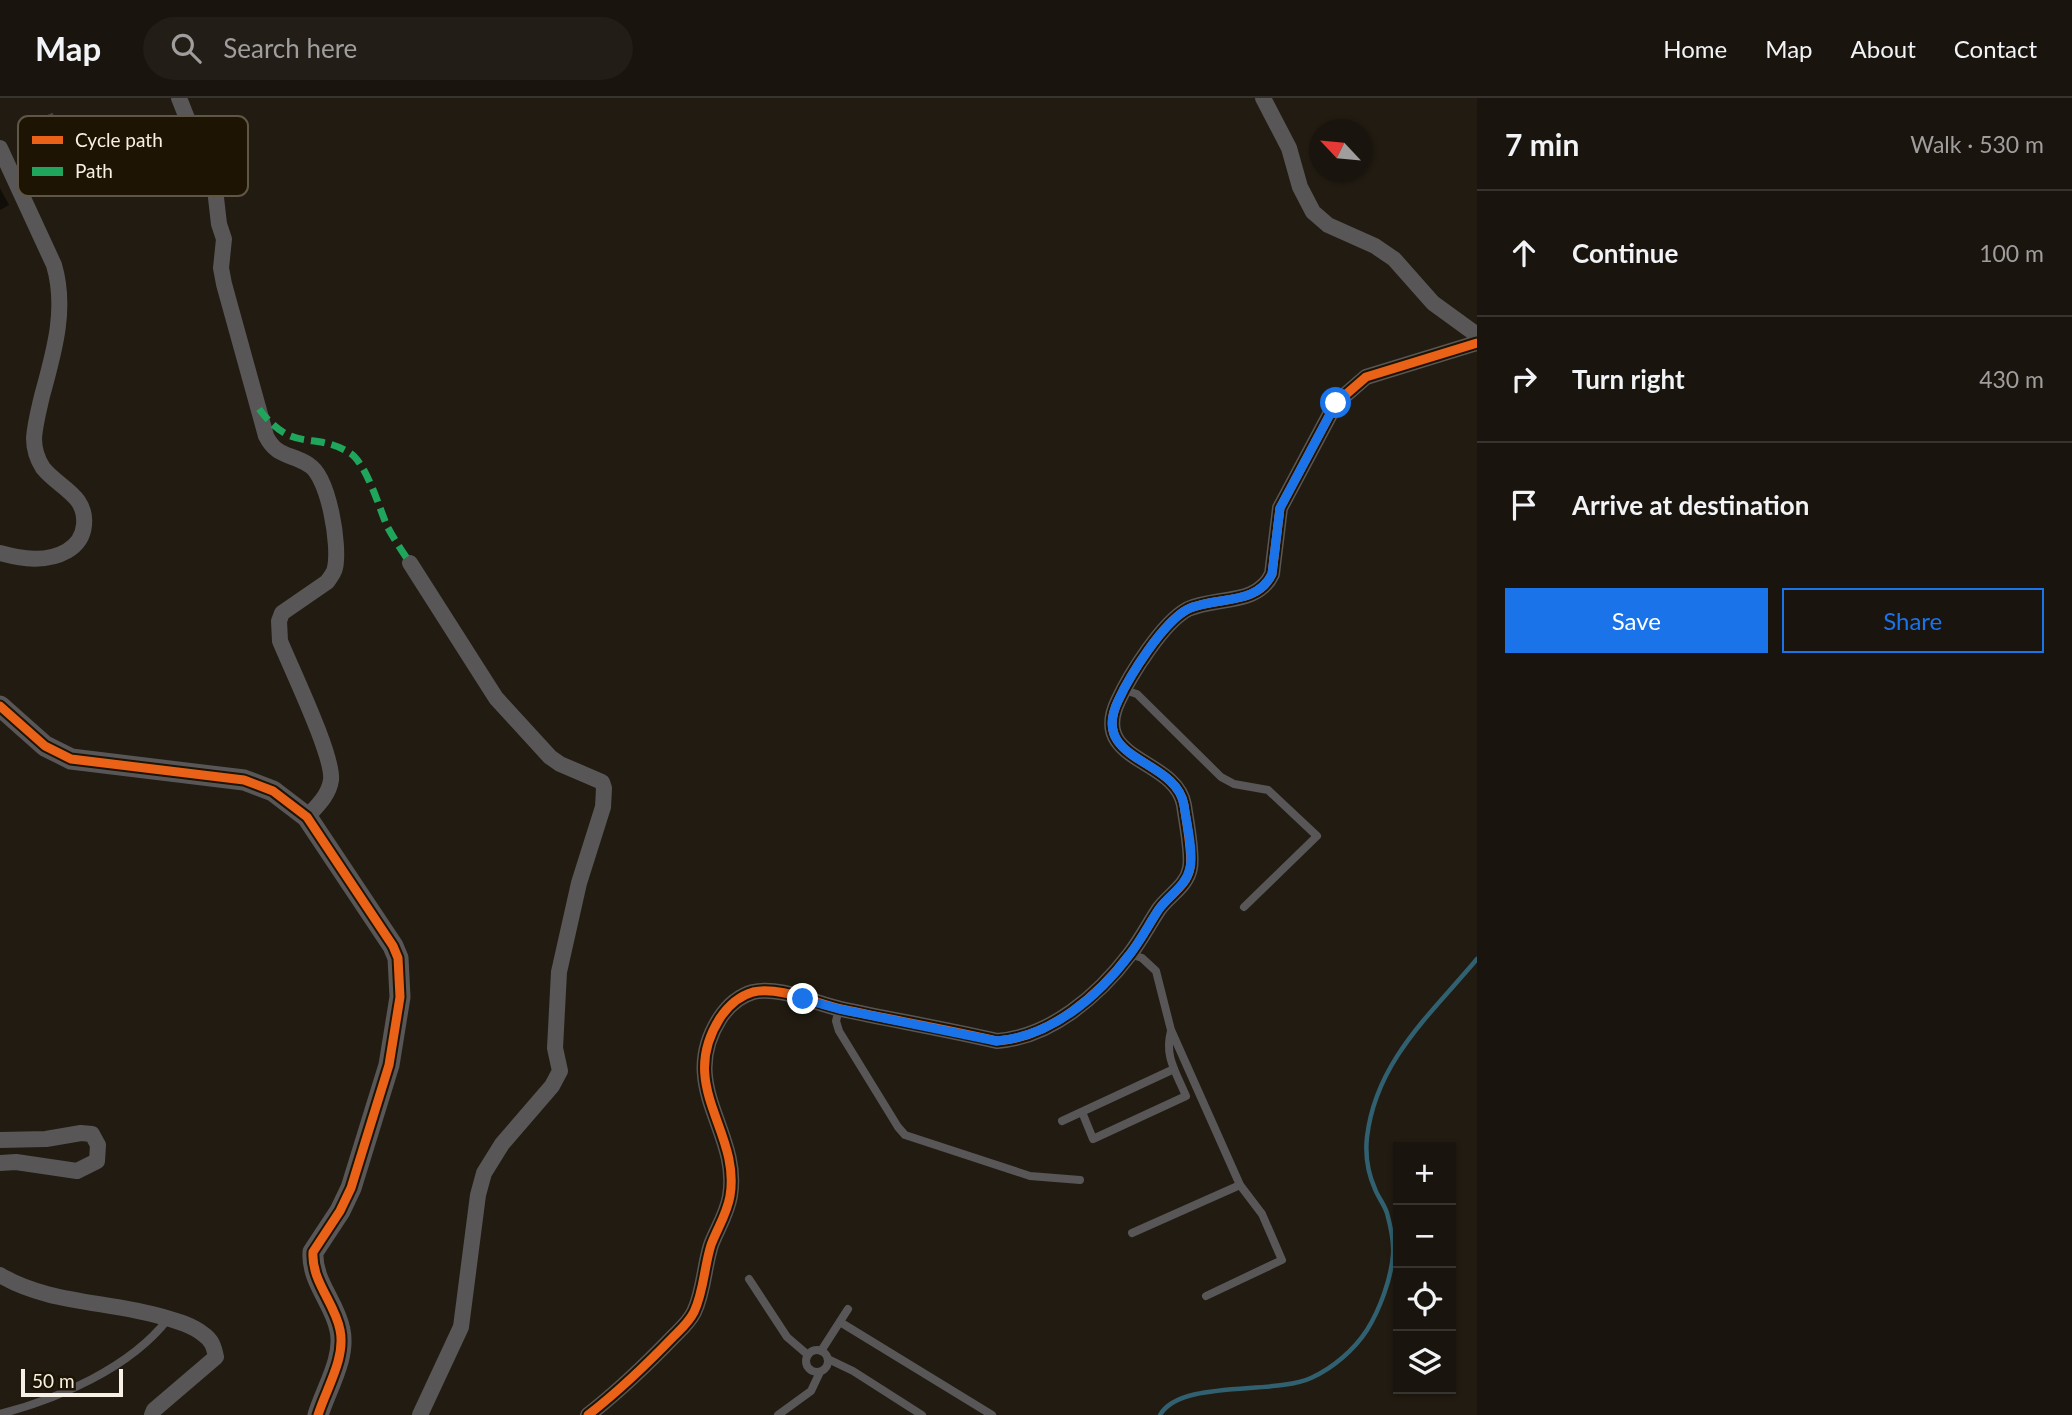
<!DOCTYPE html>
<html lang="en">
<head>
<meta charset="utf-8">
<style>
  :root { --surface:#19140d; --page:#221d16; --text:#f1f3f6; --muted:#9f9e9d; --line:#37332e; --accent:#1a73e8 }
  body { margin:0; font-family:Lato,sans-serif; background:var(--page); color:var(--text) }
  .controls { position:absolute; right:21px; bottom:21px; display:grid; overflow:hidden; border-radius:0px; box-shadow:0 2px 5px #0004 }
  .controls button { width:63px; height:63px; display:grid; place-items:center; padding:0; border:0; border-bottom:2px solid var(--line); background:var(--surface); color:var(--text); font:35px sans-serif }
  .compass { position:absolute; left:1309px; top:21px; width:63px; height:63px; border-radius:50%; background:var(--surface); box-shadow:0 2px 5px #0004; rotate:296deg }
  .scale { position:absolute; left:21px; bottom:18px; width:102px; box-sizing:border-box; padding-left:7px; border:4px solid #f7f0e4; border-top:0; font-size:19px; line-height:24px; white-space:nowrap; color:#f7f0e4; -webkit-text-stroke:5px #1e1403; paint-order:stroke }
  .stop { position:absolute; width:21px; height:21px; margin:-16px; border:5px solid #1a73e8; border-radius:50%; background:#fff }
  .stop.end { background:#1a73e8; border-color:#fff; box-shadow:0 2px 7px #0008 }
  .list { margin:0; padding:0; list-style:none }
  h2 { display:flex; justify-content:space-between; align-items:center; height:91px; margin:0; padding:0 28px; font-size:30px }
  h2 small { font-size:23px; font-weight:400; color:var(--muted) }
  .list li { display:grid; grid-template-columns:46px 1fr auto; gap:21px; align-items:center; box-sizing:border-box; height:126px; padding:0 28px; border-top:2px solid var(--line) }
  .list b { display:block; font-size:26px; white-space:nowrap }
  .list em { font-size:23px; font-style:normal; color:var(--muted) }
  .actions { display:flex; gap:14px; padding:21px 28px }
  .actions a { flex:1; padding:16px 0; border:2px solid var(--accent); border-radius:0px; text-align:center; font-size:24px; color:var(--accent) }
  .actions .main { background:var(--accent); color:#fff }
  .icon { flex:none; width:38px; height:38px; fill:none; stroke:currentColor; stroke-width:2; stroke-linecap:round; stroke-linejoin:round }
  .map { position:relative; flex:none; width:1477px; height:1317px; overflow:hidden }
  header { display:flex; align-items:center; gap:42px; box-sizing:border-box; height:98px; padding:0 35px; background:var(--surface); border-bottom:2px solid var(--line) }
  header strong { font-size:33px }
  nav { display:flex; gap:38px; margin-inline-start:auto; font-size:24px }
  .search { width:490px; height:63px; background:var(--page); display:flex; align-items:center; gap:18px; box-sizing:border-box; padding:0 24px; border-radius:38px; color:var(--muted); font-size:26px }
  main { display:flex }
  aside { flex:1; background:var(--surface) }
  .map>svg:first-child { display:block }
  .shadow { fill:#0007 }
  .lines { fill:none; stroke-linecap:round; stroke-linejoin:round }
  .stream { stroke:#316170; stroke-width:4.5 }
  .building { fill:#40392d; stroke:#48423a; stroke-width:2 }
  .service { stroke:#585657; stroke-width:8 }
  .minor { stroke:#585657; stroke-width:16 }
  .tertiary { stroke:#585657; stroke-width:21 }
  .quiet { stroke:#20a55d; stroke-width:7; stroke-dasharray:14 7; stroke-linecap:butt }
  .cycleway-casing { stroke:#1e1403; stroke-width:13 }
  .cycleway { stroke:#ea6118; stroke-width:9 }
  .route { stroke:#1a73e8; stroke-width:9 }
  .key { fill:#1e1403; stroke:#5f5646; stroke-width:2 }
  .key-label { font-size:19px; fill:#f7f0e4 }
</style>
</head>
<body>
<header>
<strong>Map</strong>
<div class="search"><svg class="icon" aria-label="search" viewBox="0 0 24 24"><circle cx="10" cy="10" r="6"/><path d="M15 15l6 6"/></svg>Search here</div>
<nav><a>Home</a><a>Map</a><a>About</a><a>Contact</a></nav>
</header>
<main>
<div class="map">
<svg width="1477" height="1317" viewBox="0 0 1477 1317">
  <rect width="100%" height="100%" fill="#211b11"/>
  <polygon class="shadow" points="0,90 9,107 0,112"/>
  <g class="lines">
    <path class="stream" d="M1160 1317C1180 1281 1275 1297 1311 1280 1333 1270 1354 1252 1367 1232 1380 1211 1391 1181 1393 1157 1394 1145 1390 1126 1387 1115 1384 1106 1378 1099 1375 1091 1368 1075 1365 1057 1367 1039 1376 963 1431 916 1477 861"/>
  </g>
  <polygon class="building" points="52,16 61,36 43,44 34,24"/>
  <g class="lines">
    <g class="service">
      <polyline points="1124,592 1137,596 1221,679 1234,686 1268,692 1317,738 1244,809"/>
      <polyline points="1130,856 1142,860 1156,873 1171,932 1240,1087 1262,1116 1282,1162 1206,1198"/>
      <polyline points="839,911 836,923 839,933 898,1029 905,1037 1030,1078 1080,1082"/>
      <path d="M1082 1014 1093 1041 1186 998C1176 974 1164 958 1171 933"/>
      <polyline points="1062,1023 1174,971"/>
      <polyline points="1132,1135 1240,1087"/>
      <polyline points="749,1181 787,1239 808,1257"/>
      <polyline points="840,1224 992,1317"/>
      <circle cx="817" cy="1263" r="11"/>
      <polyline points="821,1253 848,1211"/>
      <polyline points="828,1261 853,1273 922,1317"/>
      <path d="M0 1316C58 1301 130 1270 168 1221"/>
      <polyline points="778,1317 811,1293 820,1274"/>
    </g>
    <g class="minor">
      <path d="M179 0 215 91 219 126 224 141 221 170 224 186 266 338C277 360 291 355 309 367 329 379 340 448 335 470 334 475 330 480 327 484L282 515 279 523 280 543C291 570 334 659 331 682 329 697 317 708 307 719"/>
      <polyline points="1263,0 1289,50 1300,89 1313,114 1328,127 1375,148 1394,161 1433,205 1477,237"/>
      <path d="M0 50 54 167C67 211 54 254 42 298 39 311 35 326 34 340 34 350 37 361 43 370 59 390 87 397 84 427 83 439 77 447 67 453 46 465 22 461 0 455"/>
      <polyline points="410,465 496,600 550,659 560,666 602,684 604,690 603,709 579,785 559,874 555,950 560,973 552,988 502,1046 484,1075 478,1097 461,1229 420,1317"/>
      <polyline points="0,1042 46,1041 81,1035 92,1036 98,1047 97,1063 77,1073 16,1064 0,1065"/>
      <path d="M0 1177C48 1206 110 1203 163 1219 177 1223 192 1227 203 1236 212 1242 214 1249 216 1259L154 1312 152 1317"/>
      <path d="M588 1317C619 1293 647 1266 674 1238 682 1230 689 1224 694 1214 704 1193 704 1169 711 1147 717 1131 727 1116 730 1098 741 1033 676 989 720 920 728 908 739 898 753 894 780 888 814 905 841 911 892 922 945 931 997 943 1051 939 1099 897 1130 856 1141 842 1149 826 1159 811 1169 797 1187 788 1190 770 1193 756 1186 722 1184 707 1176 660 1089 664 1118 603 1130 577 1163 524 1188 511 1217 498 1257 508 1272 476L1280 410 1336 305 1366 279 1477 245"/>
    </g>
    <path class="tertiary" d="M0 608 45 648 71 661 244 682 273 693 307 719 393 848 398 860 400 899 389 967 351 1090 340 1113 313 1154C311 1183 335 1205 340 1232 346 1260 326 1291 318 1317"/>
    <path class="quiet" d="M259 311C294 357 313 332 350 355 366 365 379 409 387 428 394 441 402 453 410 465"/>
    <defs>
      <g id="cycleway">
        <path d="M0 608 45 648 71 661 244 682 273 693 307 719 393 848 398 860 400 899 389 967 351 1090 340 1113 313 1154C311 1183 335 1205 340 1232 346 1260 326 1291 318 1317"/>
        <path d="M588 1317C619 1293 647 1266 674 1238 682 1230 689 1224 694 1214 704 1193 704 1169 711 1147 717 1131 727 1116 730 1098 741 1033 676 989 720 920 728 908 739 898 753 894 780 888 814 905 841 911 892 922 945 931 997 943 1051 939 1099 897 1130 856 1141 842 1149 826 1159 811 1169 797 1187 788 1190 770 1193 756 1186 722 1184 707 1176 660 1089 664 1118 603 1130 577 1163 524 1188 511 1217 498 1257 508 1272 476L1280 410 1336 305 1366 279 1477 245"/>
      </g>
    </defs>
    <use href="#cycleway" class="cycleway-casing"/>
    <use href="#cycleway" class="cycleway"/>
  </g>
  <g class="lines">
    <path class="route" d="M803 901 839 911 996 943C1051 939 1099 898 1130 856 1141 842 1149 826 1159 811 1169 797 1186 788 1190 770 1194 754 1186 723 1184 707 1176 660 1089 664 1118 603 1130 577 1163 524 1188 511 1217 498 1256 508 1272 476L1280 410 1336 305"/>
  </g>
  <rect x="18" y="18" width="230" height="80" rx="10" class="key"/>
  <rect x="32" y="38" width="31" height="8" fill="#ea6118"/>
  <rect x="32" y="69" width="31" height="9" fill="#20a55d"/>
  <g class="key-label">
    <text x="75" y="49">Cycle path</text>
    <text x="75" y="80">Path</text>
  </g>
</svg>
<div class="controls">
<button>+</button>
<button>−</button>
<button><svg class="icon" aria-label="locate" viewBox="0 0 24 24"><circle cx="12" cy="12" r="6"/><path d="M12 2v4M12 18v4M2 12h4M18 12h4"/></svg></button>
<button><svg class="icon" aria-label="layers" viewBox="0 0 24 24"><path d="M12 4l9 5-9 5-9-5zM3 14l9 5 9-5"/></svg></button>
</div>
<svg class="compass" viewBox="-18 -18 36 36"><path d="M0-13l5 13h-10z" fill="#e53935"/><path d="M0 13l5-13h-10z" fill="#9f9e9d"/></svg>
<div class="scale">50 m</div>
<div class="stop" style="left:1336px;top:305px"></div>
<div class="stop end" style="left:803px;top:901px"></div>
</div>
<aside>
<h2>7 min<small>Walk · 530 m</small></h2>
<ul class="list">
<li><svg class="icon" aria-label="ahead" viewBox="0 0 24 24"><path d="M12 20V5M6 11l6-6 6 6"/></svg><div><b>Continue</b></div><em>100 m</em></li>
<li><svg class="icon" aria-label="right" viewBox="0 0 24 24"><path d="M7 20v-9h11M14 6l5 5-5 5"/></svg><div><b>Turn right</b></div><em>430 m</em></li>
<li><svg class="icon" aria-label="arrive" viewBox="0 0 24 24"><path d="M6 21V4h12l-3 4 3 4H6"/></svg><div><b>Arrive at destination</b></div></li>
</ul>
<div class="actions"><a class="main">Save</a><a>Share</a></div>
</aside>
</main>
</body>
</html>
